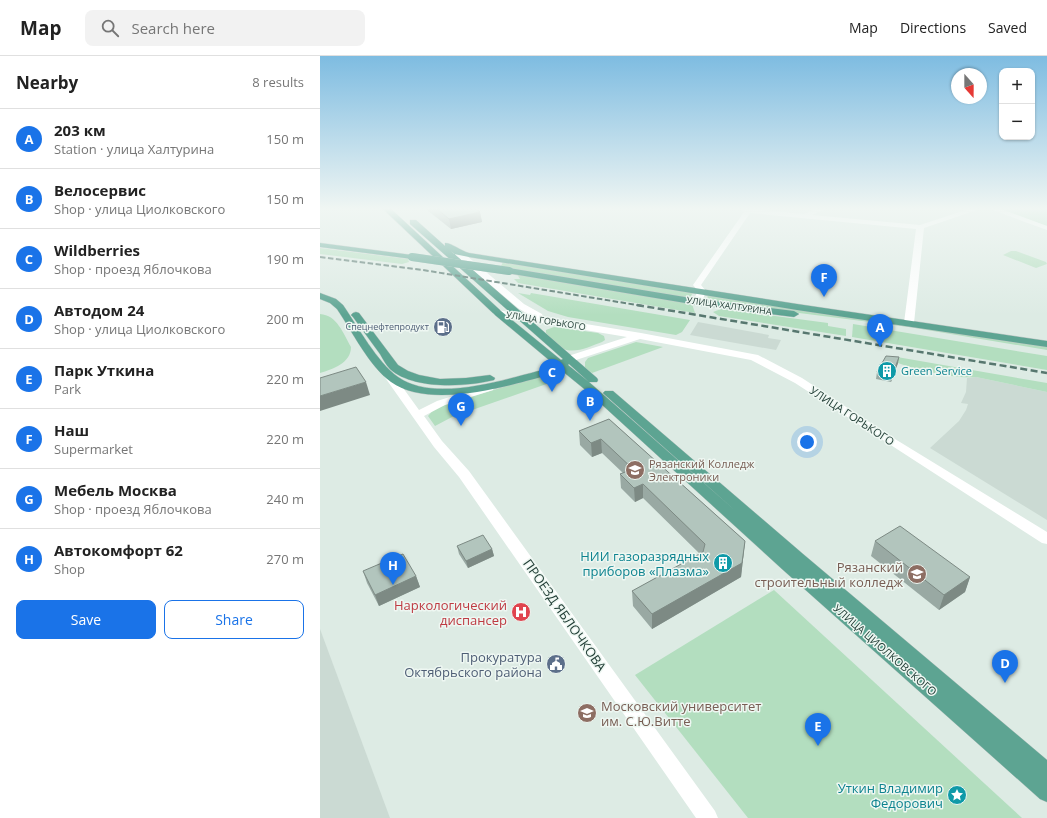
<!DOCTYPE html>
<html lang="en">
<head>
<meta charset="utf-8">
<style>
  :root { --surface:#fff; --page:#f2f2f2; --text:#222; --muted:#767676; --line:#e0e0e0; --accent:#1a73e8 }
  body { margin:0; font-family:"Open Sans",sans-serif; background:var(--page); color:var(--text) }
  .controls { position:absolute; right:12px; top:12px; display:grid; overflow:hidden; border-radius:8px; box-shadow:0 1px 3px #0004 }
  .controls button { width:36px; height:36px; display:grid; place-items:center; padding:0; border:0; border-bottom:1px solid var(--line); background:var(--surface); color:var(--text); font:20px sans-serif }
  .compass { position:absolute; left:631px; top:12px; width:36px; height:36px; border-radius:50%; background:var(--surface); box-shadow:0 1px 3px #0004; rotate:159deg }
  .you { position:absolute; left:487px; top:386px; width:14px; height:14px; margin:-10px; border:3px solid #fff; border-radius:50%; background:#1a73e8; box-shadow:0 0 0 6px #1a73e833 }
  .badge { display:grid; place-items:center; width:26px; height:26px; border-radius:50%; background:var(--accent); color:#fff; font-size:13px; font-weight:700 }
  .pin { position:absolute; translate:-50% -33px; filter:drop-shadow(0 1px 2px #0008) }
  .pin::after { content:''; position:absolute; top:21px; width:14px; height:12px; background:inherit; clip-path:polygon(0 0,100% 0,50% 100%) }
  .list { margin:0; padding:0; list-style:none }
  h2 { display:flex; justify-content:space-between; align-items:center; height:52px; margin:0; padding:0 16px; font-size:17px }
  h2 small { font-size:13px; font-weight:400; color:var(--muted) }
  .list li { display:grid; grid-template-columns:26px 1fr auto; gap:12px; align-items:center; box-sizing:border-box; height:60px; padding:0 16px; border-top:1px solid var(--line) }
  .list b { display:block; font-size:15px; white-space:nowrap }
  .list p { margin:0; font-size:13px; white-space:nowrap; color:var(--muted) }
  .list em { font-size:13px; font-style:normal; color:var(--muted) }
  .actions { display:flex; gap:8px; padding:12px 16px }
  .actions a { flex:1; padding:9px 0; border:1px solid var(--accent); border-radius:8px; text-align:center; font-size:14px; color:var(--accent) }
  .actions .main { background:var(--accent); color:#fff }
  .icon { flex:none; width:22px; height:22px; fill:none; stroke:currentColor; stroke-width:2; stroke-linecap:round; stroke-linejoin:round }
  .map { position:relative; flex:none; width:727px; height:762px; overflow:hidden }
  header { display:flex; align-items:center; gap:24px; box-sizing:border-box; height:56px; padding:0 20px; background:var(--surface); border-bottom:1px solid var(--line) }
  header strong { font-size:19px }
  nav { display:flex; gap:22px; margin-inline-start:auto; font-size:14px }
  .search { width:280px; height:36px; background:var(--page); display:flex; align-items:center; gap:10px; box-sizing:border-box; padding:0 14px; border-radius:8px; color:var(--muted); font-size:15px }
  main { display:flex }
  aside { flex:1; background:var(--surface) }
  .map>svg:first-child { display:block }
  .built { fill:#cbdad3 }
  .green { fill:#b3debf }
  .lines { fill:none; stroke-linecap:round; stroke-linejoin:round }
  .major-casing { stroke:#c0c8c6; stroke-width:1 }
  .minor { fill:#fff; fill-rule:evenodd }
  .major { fill:#5da492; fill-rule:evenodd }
  .rail-far1 { stroke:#57776f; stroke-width:2; stroke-dasharray:5.5 2.5; stroke-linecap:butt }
  .rail { stroke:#57776f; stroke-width:2.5; stroke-dasharray:7 3.5; stroke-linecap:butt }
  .major-bridge-casing { stroke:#c0c8c6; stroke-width:8; stroke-linecap:butt }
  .major-bridge { stroke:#5da492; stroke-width:8 }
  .wall { fill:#99a9a3 }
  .shaded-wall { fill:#7d8a84 }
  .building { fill:#b2c5bd; stroke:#7d8a84 }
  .labels { text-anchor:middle; stroke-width:3; stroke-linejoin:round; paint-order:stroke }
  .far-street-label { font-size:9px; fill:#1e3b33; stroke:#eef7f2 }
  .far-service-label { font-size:9px; fill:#4e5e75; stroke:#eef7f2; text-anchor:end }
  .culture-label { font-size:11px; fill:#0d838f; stroke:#eef7f2; text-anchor:start }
  .street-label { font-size:11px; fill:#1e3b33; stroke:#eef7f2 }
  .education-label { font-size:11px; fill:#785e54; stroke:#eef7f2; text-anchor:start }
  .near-culture-label { font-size:13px; fill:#0d838f; stroke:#eef7f2; text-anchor:end }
  .near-education-label { font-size:13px; fill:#785e54; stroke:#eef7f2; text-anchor:end }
  .near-health-label { font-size:13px; fill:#be3a42; stroke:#eef7f2; text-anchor:end }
  .near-street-label { font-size:13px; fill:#1e3b33; stroke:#eef7f2 }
  .near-service-label { font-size:13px; fill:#4e5e75; stroke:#eef7f2; text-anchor:end }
</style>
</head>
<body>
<header>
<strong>Map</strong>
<div class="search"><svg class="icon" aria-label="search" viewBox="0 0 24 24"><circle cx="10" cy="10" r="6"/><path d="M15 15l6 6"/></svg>Search here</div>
<nav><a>Map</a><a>Directions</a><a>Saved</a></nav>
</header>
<main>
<aside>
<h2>Nearby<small>8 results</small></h2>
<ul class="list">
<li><span class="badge">A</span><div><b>203 км</b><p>Station · улица Халтурина</p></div><em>150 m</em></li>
<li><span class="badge">B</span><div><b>Велосервис</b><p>Shop · улица Циолковского</p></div><em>150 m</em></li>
<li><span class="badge">C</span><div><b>Wildberries</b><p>Shop · проезд Яблочкова</p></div><em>190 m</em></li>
<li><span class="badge">D</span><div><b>Автодом 24</b><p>Shop · улица Циолковского</p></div><em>200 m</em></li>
<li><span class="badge">E</span><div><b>Парк Уткина</b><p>Park</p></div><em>220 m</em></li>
<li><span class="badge">F</span><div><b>Наш</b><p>Supermarket</p></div><em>220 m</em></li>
<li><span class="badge">G</span><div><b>Мебель Москва</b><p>Shop · проезд Яблочкова</p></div><em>240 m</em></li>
<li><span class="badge">H</span><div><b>Автокомфорт 62</b><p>Shop</p></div><em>270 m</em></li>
</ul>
<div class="actions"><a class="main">Save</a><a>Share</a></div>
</aside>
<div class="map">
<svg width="727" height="762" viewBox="0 0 727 762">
  <rect width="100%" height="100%" fill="#ddebe4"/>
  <g class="built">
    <polygon points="378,266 449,279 448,282 461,284 456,294 370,279"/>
    <polygon points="656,321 727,336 727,464 610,392 639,365 646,354 648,348 641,347 646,336 647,322"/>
    <polygon points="0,573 70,762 0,762"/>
  </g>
  <g class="green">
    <polygon points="680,152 727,152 727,170 678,153"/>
    <polygon points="0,192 88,203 89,206 82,208 0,198"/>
    <polygon points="691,195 696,195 726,206 727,208 716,212 683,199"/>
    <polygon points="183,206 373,237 369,243 180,212"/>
    <polygon points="197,218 372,248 375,257 198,227 194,223 200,223"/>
    <polygon points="198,237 210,239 211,237 370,264 362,276 356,279 248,261 228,255"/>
    <polygon points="389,239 727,290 727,294 589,271 394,246 387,241"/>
    <polygon points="401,253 508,267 508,270 526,273 526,280 399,260 393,256"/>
    <path d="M0 258C17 259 23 277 31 291 31 307 13 313 0 317Z"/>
    <polygon points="533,268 727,300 727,314 532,281"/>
    <path d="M234 271 278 277 284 280 285 284 282 286C271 290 253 299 242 292 236 288 231 282 226 277V274Z"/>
    <polygon points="316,286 343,291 272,317 265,312 265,306 268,302"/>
    <path d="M577 301 727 327V336L656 321C635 323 598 314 578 307Z"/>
    <polygon points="228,319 235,325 132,361 115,370 108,360 115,352 219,320"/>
    <polygon points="454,534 702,762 428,762 315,619"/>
  </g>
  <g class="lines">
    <defs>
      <g id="major">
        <path d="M62 152H70L181 255 241 304 243 303 90 168V164H96L125 190V187C132 187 141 195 149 197L477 248 727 285V291L477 254 149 201 134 198 131 195 277 322 278 324 277 326H269L418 457 285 339 283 337 285 335H293L483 498 727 704V746L720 743 462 513 268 336 241 314C230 319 218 322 206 325 170 335 104 350 71 326 49 310 32 275 17 253L10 247 0 243V237L16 243 23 249C38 271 57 306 78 321 110 344 169 328 203 319 214 316 225 314 235 309L175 259ZM249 308 269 326 248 309Z"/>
        <polygon points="0,187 92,199 96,201 92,203 0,191"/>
        <polygon points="189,212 377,243 474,255 479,258 474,261 377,249 186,217 185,215"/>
        <path d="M36 256 39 257 78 309 88 315 99 319 120 323 146 322 170 319 175 322 174 324C146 331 93 334 70 313 66 309 63 303 60 298 51 286 42 273 33 261L31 259 33 257Z"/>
      </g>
    </defs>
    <use href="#major" class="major-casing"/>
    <g class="minor">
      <polygon points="419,152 484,158 497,152 508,152 492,159 600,169 652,152 663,152 604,172 594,267 589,270 584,267 596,173 430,157 381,229 386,235 382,246 377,249 374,248 372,246 378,235 373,229 424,156"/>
      <polygon points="667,152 678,152 727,170 727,174"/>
      <polygon points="134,194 140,194 204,248 222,258 223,261 321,277 438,299 482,322 575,383 727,476 727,488 722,487 475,327 431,304 320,283 253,305 245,305 244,303 245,301 307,281 175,259 173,257 178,254 211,260 198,252 134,198"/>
      <polygon points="69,317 73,318 99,354 117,345 165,330 173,330 174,332 173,334 125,349 104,360 122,385 149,415 395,755 398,762 376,762 139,421 114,391 64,320"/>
    </g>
    <use href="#major" class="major"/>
    <polyline class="rail-far1" points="0,201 103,214 323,250"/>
    <polyline class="rail" points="317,249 727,317"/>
    <defs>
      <polyline id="major-bridge" points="92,201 189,215"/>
    </defs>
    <use href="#major-bridge" class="major-bridge-casing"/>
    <use href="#major-bridge" class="major-bridge"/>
  </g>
  <g class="wall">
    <polygon points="107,152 155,152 160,156 162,166 131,173 107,154"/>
    <polygon points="578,307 571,326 556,323 557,316"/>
    <polygon points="289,363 425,485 421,521 332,573 313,550 312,535 380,498 323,442 315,446 301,432 300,418 303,417 282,397 272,401 260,389 259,375"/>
    <polygon points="555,485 650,521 645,536 619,554 551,500"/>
    <polygon points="137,490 172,493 174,500 148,512 139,498"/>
    <polygon points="43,515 96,520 100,531 59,550 47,527"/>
  </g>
  <g class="shaded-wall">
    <polygon points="160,156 162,166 131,173 129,163"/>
    <polygon points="579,301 578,307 571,326 572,320"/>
    <polygon points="46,326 50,339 0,355 0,340"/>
    <polygon points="281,383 282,397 272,401 271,387"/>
    <polygon points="323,428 323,442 315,446 314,432"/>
    <polygon points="425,485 421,521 332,573 332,558"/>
    <polygon points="172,493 174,500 148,512 146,505"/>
    <polygon points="96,520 100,531 59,550 55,539"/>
    <polygon points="650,521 645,536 619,554 624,539"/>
  </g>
  <g class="building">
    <polygon points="116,152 155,152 160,156 129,163"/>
    <polygon points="566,300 579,301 572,320 557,316"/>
    <polygon points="36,311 46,326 0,340 0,322"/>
    <polygon points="289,363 425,485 422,507 332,558 312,535 383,496 385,488 323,428 314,432 300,418 313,413 281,383 271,387 259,375"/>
    <polygon points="580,470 650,521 624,539 555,485"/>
    <polygon points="163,479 172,493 146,505 137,490"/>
    <polygon points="83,498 96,520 55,539 43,515"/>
  </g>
  <linearGradient id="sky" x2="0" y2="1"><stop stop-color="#7ebce1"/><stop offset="0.59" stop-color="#f0f6f3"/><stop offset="1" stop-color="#f0f6f3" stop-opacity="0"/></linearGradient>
  <rect width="727" height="259" fill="url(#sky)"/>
  <defs>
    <symbol id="fuel-disc" viewBox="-11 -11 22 22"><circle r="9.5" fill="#5c6f8a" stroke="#eef7f2"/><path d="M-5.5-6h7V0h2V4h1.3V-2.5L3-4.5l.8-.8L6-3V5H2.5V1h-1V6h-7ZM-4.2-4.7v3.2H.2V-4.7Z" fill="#fff"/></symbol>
    <symbol id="building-disc" viewBox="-11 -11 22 22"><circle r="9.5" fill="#0f9aa8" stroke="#eef7f2"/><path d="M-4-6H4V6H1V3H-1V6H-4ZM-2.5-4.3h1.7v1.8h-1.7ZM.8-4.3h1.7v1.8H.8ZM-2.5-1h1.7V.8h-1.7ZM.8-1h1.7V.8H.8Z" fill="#fff"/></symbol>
    <symbol id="university-disc" viewBox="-11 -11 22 22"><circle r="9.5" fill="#8d6e63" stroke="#eef7f2"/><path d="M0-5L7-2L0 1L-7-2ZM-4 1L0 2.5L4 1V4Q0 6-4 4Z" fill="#fff"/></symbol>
    <symbol id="hospital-disc" viewBox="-11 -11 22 22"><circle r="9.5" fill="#e0444e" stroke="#eef7f2"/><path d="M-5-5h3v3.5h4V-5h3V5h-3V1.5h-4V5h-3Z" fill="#fff"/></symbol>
    <symbol id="civic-disc" viewBox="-11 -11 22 22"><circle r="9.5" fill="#5c6f8a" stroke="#eef7f2"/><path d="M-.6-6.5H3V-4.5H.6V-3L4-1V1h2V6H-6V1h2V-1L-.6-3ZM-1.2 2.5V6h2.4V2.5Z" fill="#fff"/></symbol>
    <symbol id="sight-disc" viewBox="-11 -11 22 22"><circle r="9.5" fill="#0f9aa8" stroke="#eef7f2"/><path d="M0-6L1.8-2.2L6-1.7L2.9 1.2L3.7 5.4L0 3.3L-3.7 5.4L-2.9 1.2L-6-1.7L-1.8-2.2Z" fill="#fff"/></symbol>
  </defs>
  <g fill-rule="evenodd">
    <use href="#fuel-disc" x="112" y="260" width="22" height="22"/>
    <use href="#building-disc" x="556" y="304" width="22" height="22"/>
    <use href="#university-disc" x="304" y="403" width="22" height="22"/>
    <use href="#building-disc" x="392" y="496" width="22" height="22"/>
    <use href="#university-disc" x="586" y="507" width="22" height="22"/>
    <use href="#hospital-disc" x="190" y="545" width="22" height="22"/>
    <use href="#civic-disc" x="225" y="597" width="22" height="22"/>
    <use href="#university-disc" x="256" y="646" width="22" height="22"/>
    <use href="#sight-disc" x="626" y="728" width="22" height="22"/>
  </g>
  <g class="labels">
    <g class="far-street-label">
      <text transform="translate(409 250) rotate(8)" y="3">УЛИЦА ХАЛТУРИНА</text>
      <text transform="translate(226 265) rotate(9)" y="3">УЛИЦА ГОРЬКОГО</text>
    </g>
    <g class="far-service-label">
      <text x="109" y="274">Спецнефтепродукт</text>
    </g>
    <g class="culture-label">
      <text x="581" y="319">Green Service</text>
    </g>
    <g class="street-label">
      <text transform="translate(532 360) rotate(33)" y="4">УЛИЦА ГОРЬКОГО</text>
      <text transform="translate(565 594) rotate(41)" y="4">УЛИЦА ЦИОЛКОВСКОГО</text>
    </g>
    <g class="education-label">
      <text x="329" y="412">Рязанский Колледж<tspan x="329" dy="13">Электроники</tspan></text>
    </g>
    <g class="near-culture-label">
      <text x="389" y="505">НИИ газоразрядных<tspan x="389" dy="15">приборов «Плазма»</tspan></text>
      <text x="623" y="737">Уткин Владимир<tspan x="623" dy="15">Федорович</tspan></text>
    </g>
    <g class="near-education-label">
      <text x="583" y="516">Рязанский<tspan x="583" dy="15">строительный колледж</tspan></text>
      <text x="281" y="655" text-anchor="start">Московский университет<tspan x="281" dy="15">им. С.Ю.Витте</tspan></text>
    </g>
    <g class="near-health-label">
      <text x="187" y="554">Наркологический<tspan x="187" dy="15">диспансер</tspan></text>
    </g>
    <g class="near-street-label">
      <text transform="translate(245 559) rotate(55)" y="5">ПРОЕЗД ЯБЛОЧКОВА</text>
    </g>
    <g class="near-service-label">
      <text x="222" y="606">Прокуратура<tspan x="222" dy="15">Октябрьского района</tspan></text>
    </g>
  </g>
</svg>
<div class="controls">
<button>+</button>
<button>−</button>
</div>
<svg class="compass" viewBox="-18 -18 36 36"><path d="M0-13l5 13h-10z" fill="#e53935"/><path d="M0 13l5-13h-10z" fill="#767676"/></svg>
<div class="you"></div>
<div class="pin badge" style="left:560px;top:291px">A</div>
<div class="pin badge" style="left:270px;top:365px">B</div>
<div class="pin badge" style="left:232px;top:336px">C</div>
<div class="pin badge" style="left:685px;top:627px">D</div>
<div class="pin badge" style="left:498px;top:690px">E</div>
<div class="pin badge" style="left:504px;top:241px">F</div>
<div class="pin badge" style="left:141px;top:370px">G</div>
<div class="pin badge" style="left:73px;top:529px">H</div>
</div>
</main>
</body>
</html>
